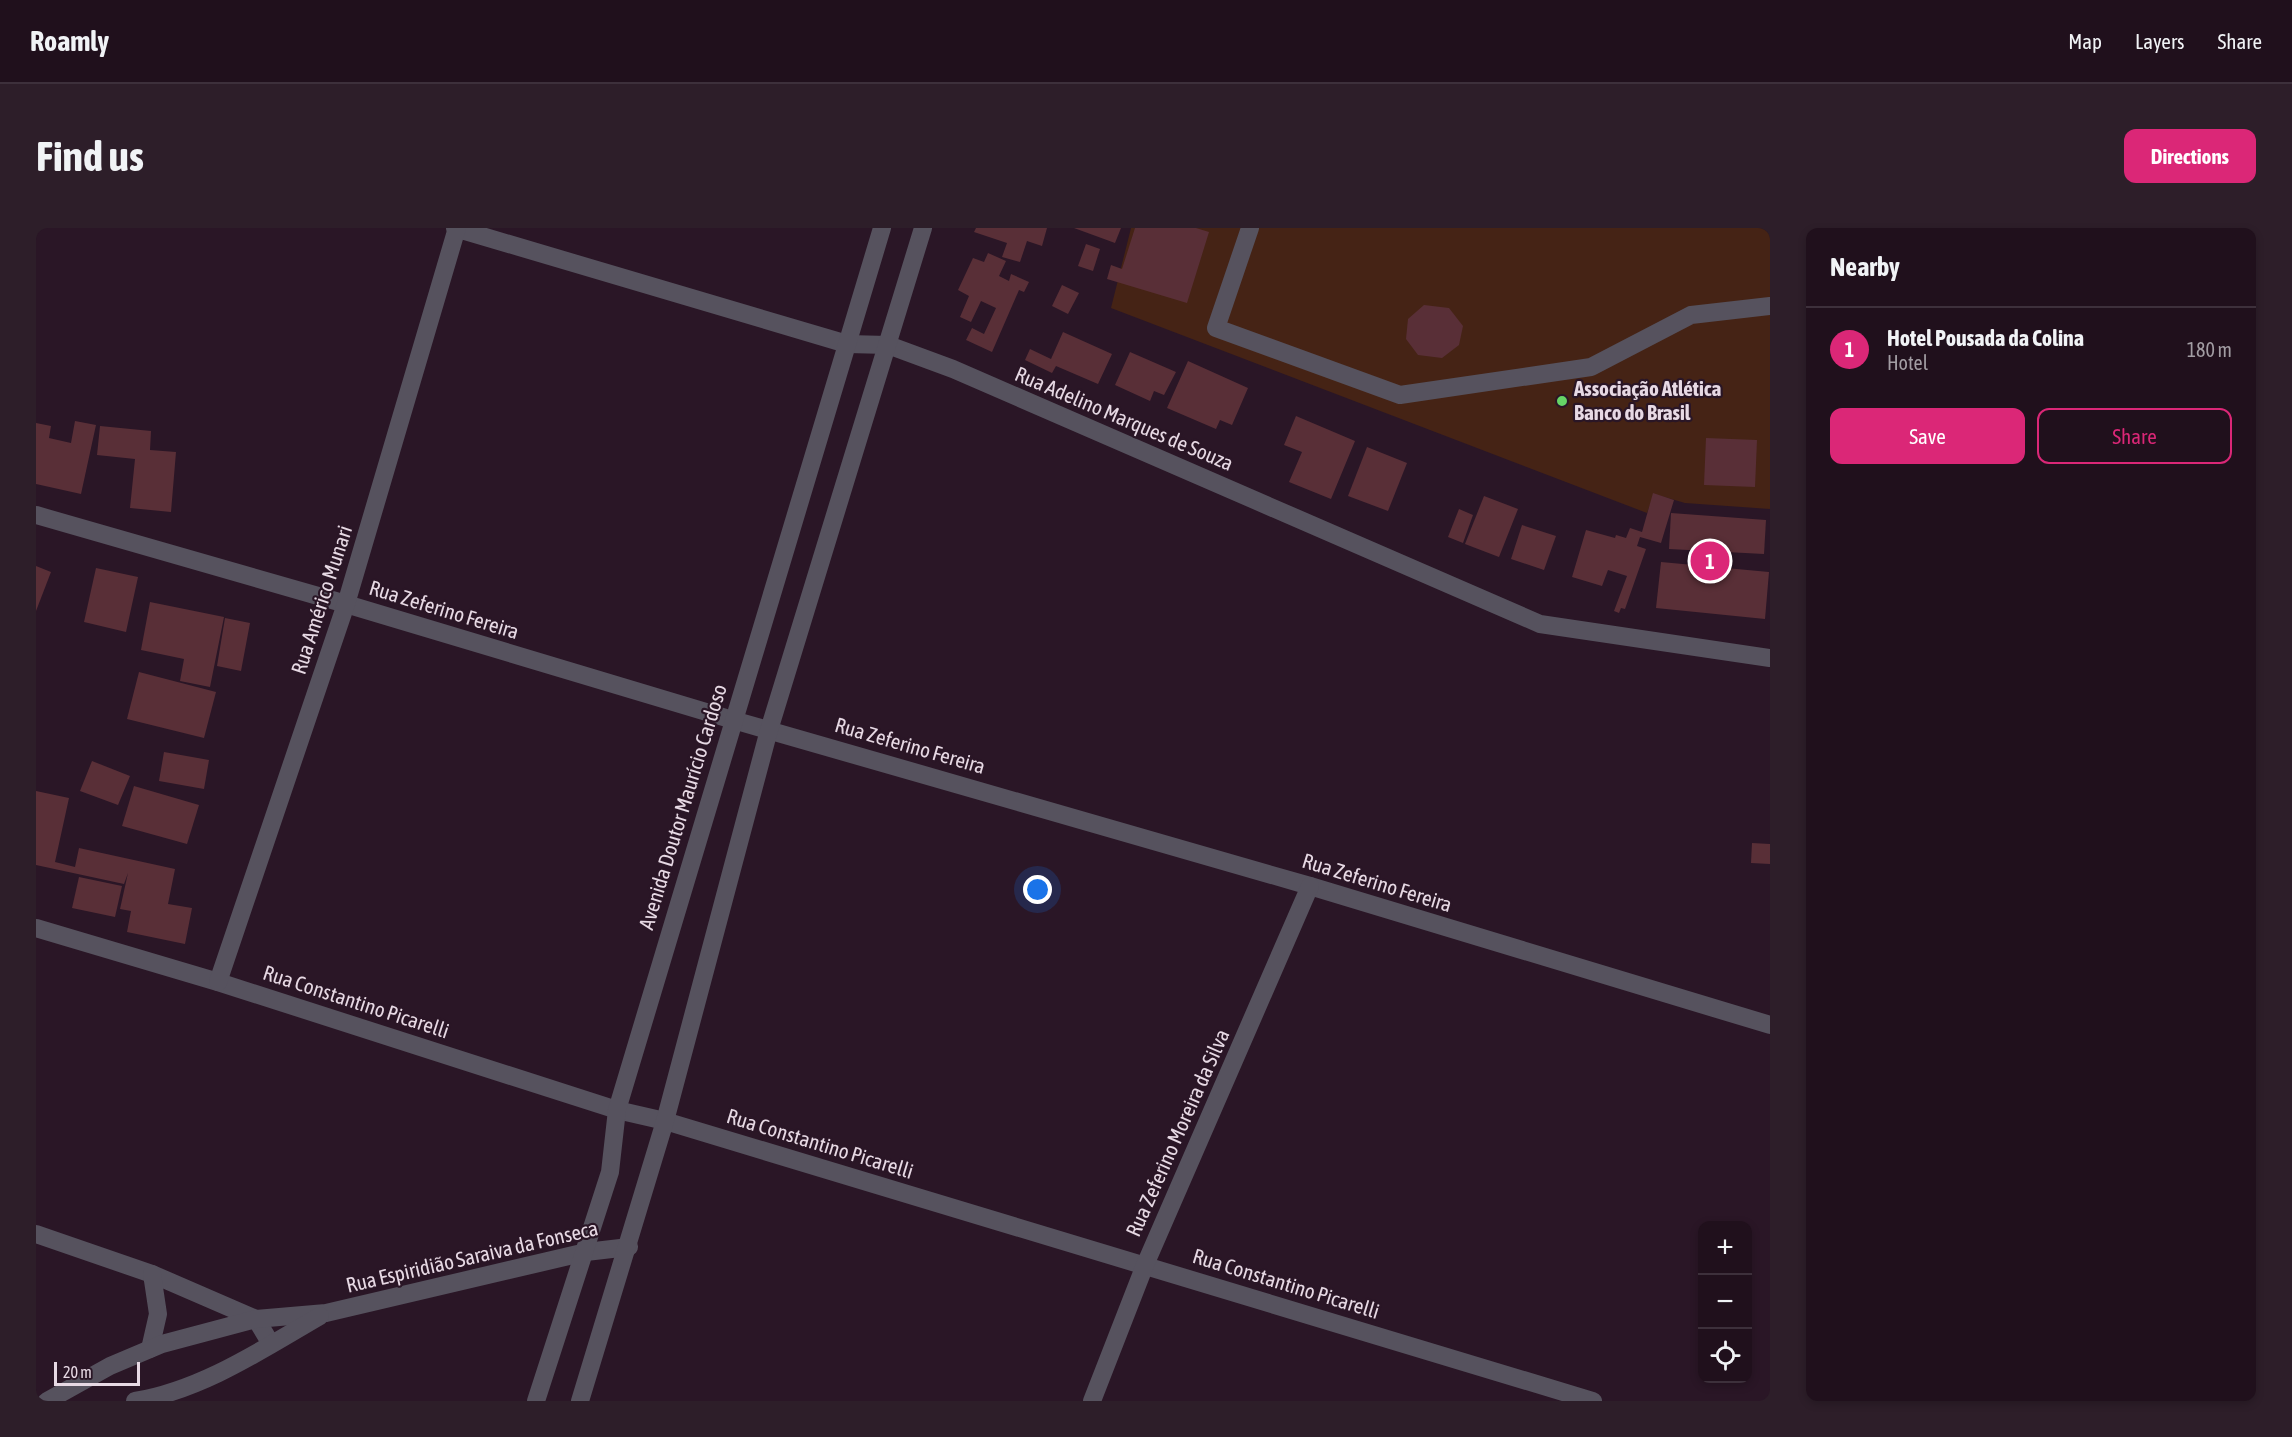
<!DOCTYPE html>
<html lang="en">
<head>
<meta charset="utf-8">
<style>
  :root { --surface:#20101c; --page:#2d1e29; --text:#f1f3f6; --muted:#a29da3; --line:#3d303b; --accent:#db2777 }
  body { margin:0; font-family:"Asap Condensed",sans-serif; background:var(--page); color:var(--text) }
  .controls { position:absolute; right:18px; bottom:18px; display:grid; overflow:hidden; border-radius:12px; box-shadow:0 3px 9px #0003 }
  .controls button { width:54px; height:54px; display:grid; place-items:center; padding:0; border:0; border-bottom:2px solid var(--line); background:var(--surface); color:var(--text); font:30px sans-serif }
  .scale { position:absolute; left:18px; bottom:15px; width:86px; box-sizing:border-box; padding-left:6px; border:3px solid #e7d9e4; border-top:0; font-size:16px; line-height:21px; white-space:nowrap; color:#e7d9e4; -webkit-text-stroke:4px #2a1626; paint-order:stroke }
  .you { position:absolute; left:1002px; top:662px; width:21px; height:21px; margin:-15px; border:4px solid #fff; border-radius:50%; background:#1a73e8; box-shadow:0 0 0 9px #1a73e833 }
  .badge { display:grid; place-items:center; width:39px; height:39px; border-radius:50%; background:var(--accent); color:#fff; font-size:20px; font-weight:700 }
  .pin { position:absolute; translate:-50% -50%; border:3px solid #fff; box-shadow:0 2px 6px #0006 }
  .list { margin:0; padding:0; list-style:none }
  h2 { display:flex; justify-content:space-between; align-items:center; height:78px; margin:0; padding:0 24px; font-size:26px }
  h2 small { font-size:20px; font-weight:400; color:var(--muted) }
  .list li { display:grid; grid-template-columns:39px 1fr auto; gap:18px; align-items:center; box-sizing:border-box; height:84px; padding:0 24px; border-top:2px solid var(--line) }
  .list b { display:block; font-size:22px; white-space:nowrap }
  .list p { margin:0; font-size:20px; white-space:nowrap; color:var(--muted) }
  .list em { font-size:20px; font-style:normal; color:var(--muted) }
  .actions { display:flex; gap:12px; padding:18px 24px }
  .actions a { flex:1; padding:14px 0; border:2px solid var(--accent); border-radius:12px; text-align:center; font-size:21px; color:var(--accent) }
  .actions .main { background:var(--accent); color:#fff }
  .icon { flex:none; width:33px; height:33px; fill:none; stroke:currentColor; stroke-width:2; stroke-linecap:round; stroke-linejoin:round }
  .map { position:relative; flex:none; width:1734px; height:1173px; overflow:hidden; border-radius:12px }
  header { display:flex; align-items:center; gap:36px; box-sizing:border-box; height:84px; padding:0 30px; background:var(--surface); border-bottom:2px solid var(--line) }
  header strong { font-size:28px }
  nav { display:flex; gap:33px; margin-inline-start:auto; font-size:21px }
  .intro { display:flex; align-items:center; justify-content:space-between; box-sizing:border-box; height:144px; padding:0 36px }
  h1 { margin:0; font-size:42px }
  .button { padding:15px 27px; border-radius:12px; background:var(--accent); color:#fff; font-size:21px; font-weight:700 }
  main { display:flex; gap:36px; padding:0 36px }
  aside { flex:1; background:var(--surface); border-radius:12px; box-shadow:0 3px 9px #0003 }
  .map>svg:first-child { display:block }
  .green { fill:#452315 }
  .building { fill:#592f37 }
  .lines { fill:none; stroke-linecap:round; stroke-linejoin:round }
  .minor { stroke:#56525e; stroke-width:18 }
  .poi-dot { fill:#66d466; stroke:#2a1626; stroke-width:2 }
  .labels { text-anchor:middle; stroke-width:4.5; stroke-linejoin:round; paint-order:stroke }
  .poi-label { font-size:21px; font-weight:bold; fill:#e7d9e4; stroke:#2a1626; text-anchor:start }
  .street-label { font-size:21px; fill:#e7d9e4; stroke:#2a1626 }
</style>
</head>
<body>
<header>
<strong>Roamly</strong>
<nav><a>Map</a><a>Layers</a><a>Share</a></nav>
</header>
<div class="intro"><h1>Find us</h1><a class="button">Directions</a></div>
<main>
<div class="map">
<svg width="1734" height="1173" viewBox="0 0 1734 1173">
  <rect width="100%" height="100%" fill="#2a1626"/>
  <polygon class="green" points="1095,0 1734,0 1734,281 1649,275 1618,266 1611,285 1075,80"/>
  <g class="building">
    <polygon points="940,0 1011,0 1006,18 991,13 984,34 966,29 971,15 938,4"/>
    <polygon points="1038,0 1085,0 1079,15"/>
    <polygon points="1099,0 1160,0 1173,4 1151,75 1071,51 1075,37 1086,41"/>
    <polygon points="1050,16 1064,21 1057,43 1042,38"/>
    <polygon points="952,25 970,33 963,48 973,53 975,46 993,54 988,64 983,62 956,124 930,112 936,100 948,106 960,80 945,73 935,94 924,89 933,68 922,62 937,30 948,34"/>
    <polygon points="1026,57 1043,65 1032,86 1016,78"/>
    <polygon points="1388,77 1413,80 1427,98 1423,117 1406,130 1382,127 1370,111 1372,91"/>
    <polygon points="1027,104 1076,126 1062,156 1020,138 1016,145 989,132 994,121 1015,131"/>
    <polygon points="1094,124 1140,144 1128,167 1118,163 1114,173 1079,157"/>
    <polygon points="1152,133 1212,160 1196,197 1184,192 1180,201 1131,180"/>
    <polygon points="1260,188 1319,213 1295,271 1253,254 1266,224 1248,217"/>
    <polygon points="39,193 60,197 45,266 0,256 0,195 15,198 13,210 35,215"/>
    <polygon points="64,198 115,203 114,222 140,224 135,284 94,280 99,231 61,227"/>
    <polygon points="1670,210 1721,212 1719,259 1668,257"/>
    <polygon points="1331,219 1371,235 1352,283 1312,268"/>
    <polygon points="1617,265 1638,272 1625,315 1604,309 1601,318 1610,321 1589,381 1585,380 1583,385 1578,383 1591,348 1572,342 1566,358 1536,349 1550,302 1579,310 1580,307 1590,310 1594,300 1606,304"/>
    <polygon points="1448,268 1482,281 1463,329 1429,316"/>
    <polygon points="1423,281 1437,287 1427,315 1412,309"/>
    <polygon points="1635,285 1730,292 1728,326 1633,321"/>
    <polygon points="1486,297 1520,308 1508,342 1475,331"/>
    <polygon points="1625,334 1733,344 1729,391 1620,380"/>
    <polygon points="0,338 15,344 0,383"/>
    <polygon points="60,340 102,349 90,404 48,394"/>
    <polygon points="114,374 188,389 174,459 144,453 148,431 105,422"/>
    <polygon points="189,390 214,395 205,443 181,438"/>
    <polygon points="103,444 180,464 168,510 91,491"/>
    <polygon points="128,524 173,532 168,561 123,553"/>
    <polygon points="56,533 94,548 82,577 44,563"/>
    <polygon points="98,558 163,577 151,616 86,598"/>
    <polygon points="0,563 33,570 19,634 39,639 43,620 139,641 132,676 156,680 149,716 91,704 95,683 84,681 92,645 88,656 0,637"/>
    <polygon points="1716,615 1734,616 1734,636 1715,635"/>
    <polygon points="43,649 86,658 79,689 36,680"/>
  </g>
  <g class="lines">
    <g class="minor">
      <polyline points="419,0 811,116 852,117 917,141 1504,396 1734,430"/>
      <polyline points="1214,0 1180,100 1364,167 1555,139 1655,87 1734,78"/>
      <polyline points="0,287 310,376 697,492 1274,658 1734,797"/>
      <polyline points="0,700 182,754 581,882 629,893 1557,1173"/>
      <polyline points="182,754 310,376 421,0"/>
      <polyline points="0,1006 116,1046 220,1091 235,1116"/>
      <polyline points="114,1121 122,1086 116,1046"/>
      <polyline points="11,1173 74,1138 126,1116 220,1091 290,1085 550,1024 593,1019"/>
      <path d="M99 1173C166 1162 227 1121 284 1088"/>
      <polyline points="500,1173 574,944 581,882 846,0"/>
      <polyline points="544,1173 629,893 733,502 887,0"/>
      <polyline points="1056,1173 1109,1037 1274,658"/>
    </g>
  </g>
  <circle class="poi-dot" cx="1526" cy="173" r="6"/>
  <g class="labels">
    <g class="poi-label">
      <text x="1538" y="168">Associação Atlética<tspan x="1538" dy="24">Banco do Brasil</tspan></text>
    </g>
    <g class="street-label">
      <text transform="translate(1088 191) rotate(23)" y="7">Rua Adelino Marques de Souza</text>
      <text transform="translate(286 372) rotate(-72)" y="7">Rua Américo Munari</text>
      <text transform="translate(408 382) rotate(17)" y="7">Rua Zeferino Fereira</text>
      <text transform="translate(874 518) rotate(16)" y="7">Rua Zeferino Fereira</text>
      <text transform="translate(647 579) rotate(-73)" y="7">Avenida Doutor Maurício Cardoso</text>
      <text transform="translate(1341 655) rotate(17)" y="7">Rua Zeferino Fereira</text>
      <text transform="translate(320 774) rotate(18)" y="7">Rua Constantino Picarelli</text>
      <text transform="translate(1142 905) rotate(-66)" y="7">Rua Zeferino Moreira da Silva</text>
      <text transform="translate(784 916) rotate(17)" y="7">Rua Constantino Picarelli</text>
      <text transform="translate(436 1029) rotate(-13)" y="7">Rua Espiridião Saraiva da Fonseca</text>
      <text transform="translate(1250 1056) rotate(17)" y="7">Rua Constantino Picarelli</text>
    </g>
  </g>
</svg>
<div class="controls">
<button>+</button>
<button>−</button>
<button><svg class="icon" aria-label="locate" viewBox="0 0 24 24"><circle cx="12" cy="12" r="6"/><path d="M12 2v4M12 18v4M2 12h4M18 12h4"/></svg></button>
</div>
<div class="scale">20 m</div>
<div class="you"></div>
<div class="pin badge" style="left:1674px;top:333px">1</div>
</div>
<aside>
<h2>Nearby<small></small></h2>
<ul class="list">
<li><span class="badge">1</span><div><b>Hotel Pousada da Colina</b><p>Hotel</p></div><em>180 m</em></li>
</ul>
<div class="actions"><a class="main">Save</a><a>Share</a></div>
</aside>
</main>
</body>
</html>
